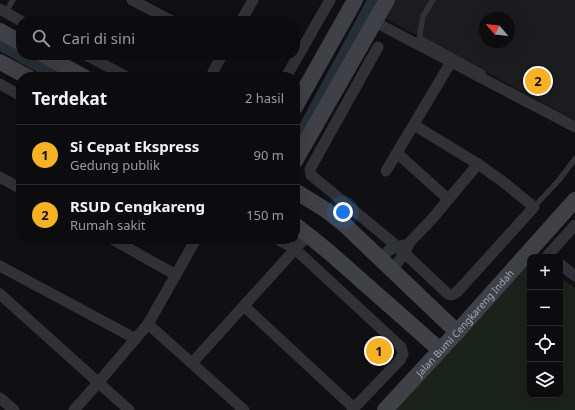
<!DOCTYPE html>
<html lang="id">
<head>
<meta charset="utf-8">
<style>
  :root { --surface:#0c0c0e; --page:#151517; --text:#f1f3f6; --muted:#9a9b9e; --line:#2c2c2e; --accent:#f6b124 }
  body { margin:0; font-family:"Noto Sans",sans-serif; background:var(--page); color:var(--text) }
  .controls { position:absolute; right:12px; bottom:12px; display:grid; overflow:hidden; border-radius:8px; box-shadow:0 4px 16px #0002 }
  .controls button { width:36px; height:36px; display:grid; place-items:center; padding:0; border:0; border-bottom:1px solid var(--line); background:var(--surface); color:var(--text); font:20px sans-serif }
  .compass { position:absolute; left:479px; top:12px; width:36px; height:36px; border-radius:50%; background:var(--surface); box-shadow:0 4px 16px #0002; rotate:298deg }
  .you { position:absolute; left:343px; top:212px; width:14px; height:14px; margin:-10px; border:3px solid #fff; border-radius:50%; background:#1a73e8; box-shadow:0 0 0 6px #1a73e833 }
  .badge { display:grid; place-items:center; width:26px; height:26px; border-radius:50%; background:var(--accent); color:#111; font-size:13px; font-weight:700 }
  .pin { position:absolute; translate:-50% -50%; border:2px solid #fff; box-shadow:0 1px 4px #0006 }
  .list { margin:0; padding:0; list-style:none }
  h2 { display:flex; justify-content:space-between; align-items:center; height:52px; margin:0; padding:0 16px; font-size:17px }
  h2 small { font-size:13px; font-weight:400; color:var(--muted) }
  .list li { display:grid; grid-template-columns:26px 1fr auto; gap:12px; align-items:center; box-sizing:border-box; height:60px; padding:0 16px; border-top:1px solid var(--line) }
  .list b { display:block; font-size:15px; white-space:nowrap }
  .list p { margin:0; font-size:13px; white-space:nowrap; color:var(--muted) }
  .list em { font-size:13px; font-style:normal; color:var(--muted) }
  .icon { flex:none; width:22px; height:22px; fill:none; stroke:currentColor; stroke-width:2; stroke-linecap:round; stroke-linejoin:round }
  .map { position:relative; flex:none; width:575px; height:410px; overflow:hidden }
  .search { position:absolute; background:var(--surface); box-shadow:0 4px 16px #0002; left:16px; top:16px; width:284px; height:44px; display:flex; align-items:center; gap:10px; box-sizing:border-box; padding:0 14px; border-radius:16px; color:var(--muted); font-size:15px }
  .panel { position:absolute; background:var(--surface); box-shadow:0 4px 16px #0002; left:16px; top:72px; width:284px; height:172px; border-radius:16px }
  .map>svg:first-child { display:block }
  .built { fill:#1c1c1f; fill-rule:evenodd }
  .green { fill:#1b221c }
  .lines { fill:none; stroke-linecap:round; stroke-linejoin:round }
  .canal { stroke:#272f36; stroke-width:11 }
  .lane { stroke:#313237; stroke-width:5.5 }
  .street { stroke:#313237; stroke-width:11 }
  .secondary { stroke:#3f4147; stroke-width:16 }
  .labels { text-anchor:middle; stroke-width:3; stroke-linejoin:round; paint-order:stroke }
  .street-label { font-size:10px; fill:#a1a6b3; stroke:#0b0b0d }
</style>
</head>
<body>
<div class="map">
<svg width="575" height="410" viewBox="0 0 575 410">
  <rect width="100%" height="100%" fill="#101012"/>
  <path class="built" d="M396 0H575V120L386 19ZM485 18H509V42H485Z"/>
  <polygon class="green" points="530,261 530,395 560,395 560,277 575,288 575,410 395,410"/>
  <g class="lines">
    <g class="canal">
      <polyline points="0,45 57,77"/>
      <polyline points="295,144 373,0"/>
    </g>
    <g class="lane">
      <polyline points="5,13 13,0"/>
      <polyline points="420,38 483,73"/>
      <polyline points="419,40 423,16 433,0"/>
      <polyline points="534,207 559,180 575,159"/>
    </g>
    <g class="street">
      <polyline points="132,0 172,21"/>
      <polyline points="0,9 21,21"/>
      <polyline points="241,21 253,0"/>
      <polyline points="375,22 575,127"/>
      <polyline points="378,47 310,169 311,175 398,247 448,294 451,295 454,294 458,291 534,207 502,181 478,164 414,125"/>
      <polyline points="86,55 127,77"/>
      <polyline points="213,72 222,55"/>
      <polyline points="286,77 330,0"/>
      <polyline points="0,84 21,96"/>
      <polyline points="397,153 448,199"/>
      <polyline points="386,171 451,62"/>
      <polyline points="0,177 21,189"/>
      <polyline points="112,239 176,275"/>
      <polyline points="277,239 295,249 401,347 403,354 400,360 352,410"/>
      <polyline points="548,255 575,225"/>
      <polyline points="381,259 389,250 404,245"/>
      <polyline points="560,264 575,276"/>
      <polyline points="0,266 136,339"/>
      <polyline points="392,270 405,253 409,243 432,219 478,164"/>
      <polyline points="0,294 129,410"/>
      <polyline points="244,306 354,408"/>
      <polyline points="148,324 244,410"/>
      <polyline points="192,363 308,235"/>
      <polyline points="0,398 14,410"/>
      <polyline points="74,410 98,383 148,324 196,239"/>
    </g>
    <g class="secondary">
      <polyline points="0,31 21,43"/>
      <polyline points="44,55 84,77"/>
      <polyline points="0,62 28,77"/>
      <polyline points="295,107 355,0"/>
      <polyline points="295,161 387,0"/>
      <polyline points="295,191 326,210 346,226 457,332"/>
      <polyline points="295,225 308,235 329,252 440,350"/>
      <path id="s1" d="M385 410 457 332 575 200"/>
    </g>
  </g>
  <g class="labels">
    <g class="street-label">
      <text dy="4" stroke="none"><textPath href="#s1" startOffset="118">Jalan Bumi Cengkareng Indah</textPath></text>
    </g>
  </g>
</svg>
<div class="controls">
<button>+</button>
<button>−</button>
<button><svg class="icon" aria-label="locate" viewBox="0 0 24 24"><circle cx="12" cy="12" r="6"/><path d="M12 2v4M12 18v4M2 12h4M18 12h4"/></svg></button>
<button><svg class="icon" aria-label="layers" viewBox="0 0 24 24"><path d="M12 4l9 5-9 5-9-5zM3 14l9 5 9-5"/></svg></button>
</div>
<svg class="compass" viewBox="-18 -18 36 36"><path d="M0-13l5 13h-10z" fill="#e53935"/><path d="M0 13l5-13h-10z" fill="#9a9b9e"/></svg>
<div class="you"></div>
<div class="pin badge" style="left:379px;top:351px">1</div>
<div class="pin badge" style="left:538px;top:81px">2</div>
<div class="search"><svg class="icon" aria-label="search" viewBox="0 0 24 24"><circle cx="10" cy="10" r="6"/><path d="M15 15l6 6"/></svg>Cari di sini</div>
<section class="panel">
<h2>Terdekat<small>2 hasil</small></h2>
<ul class="list">
<li><span class="badge">1</span><div><b>Si Cepat Ekspress</b><p>Gedung publik</p></div><em>90 m</em></li>
<li><span class="badge">2</span><div><b>RSUD Cengkareng</b><p>Rumah sakit</p></div><em>150 m</em></li>
</ul>
</section>
</div>
</body>
</html>
